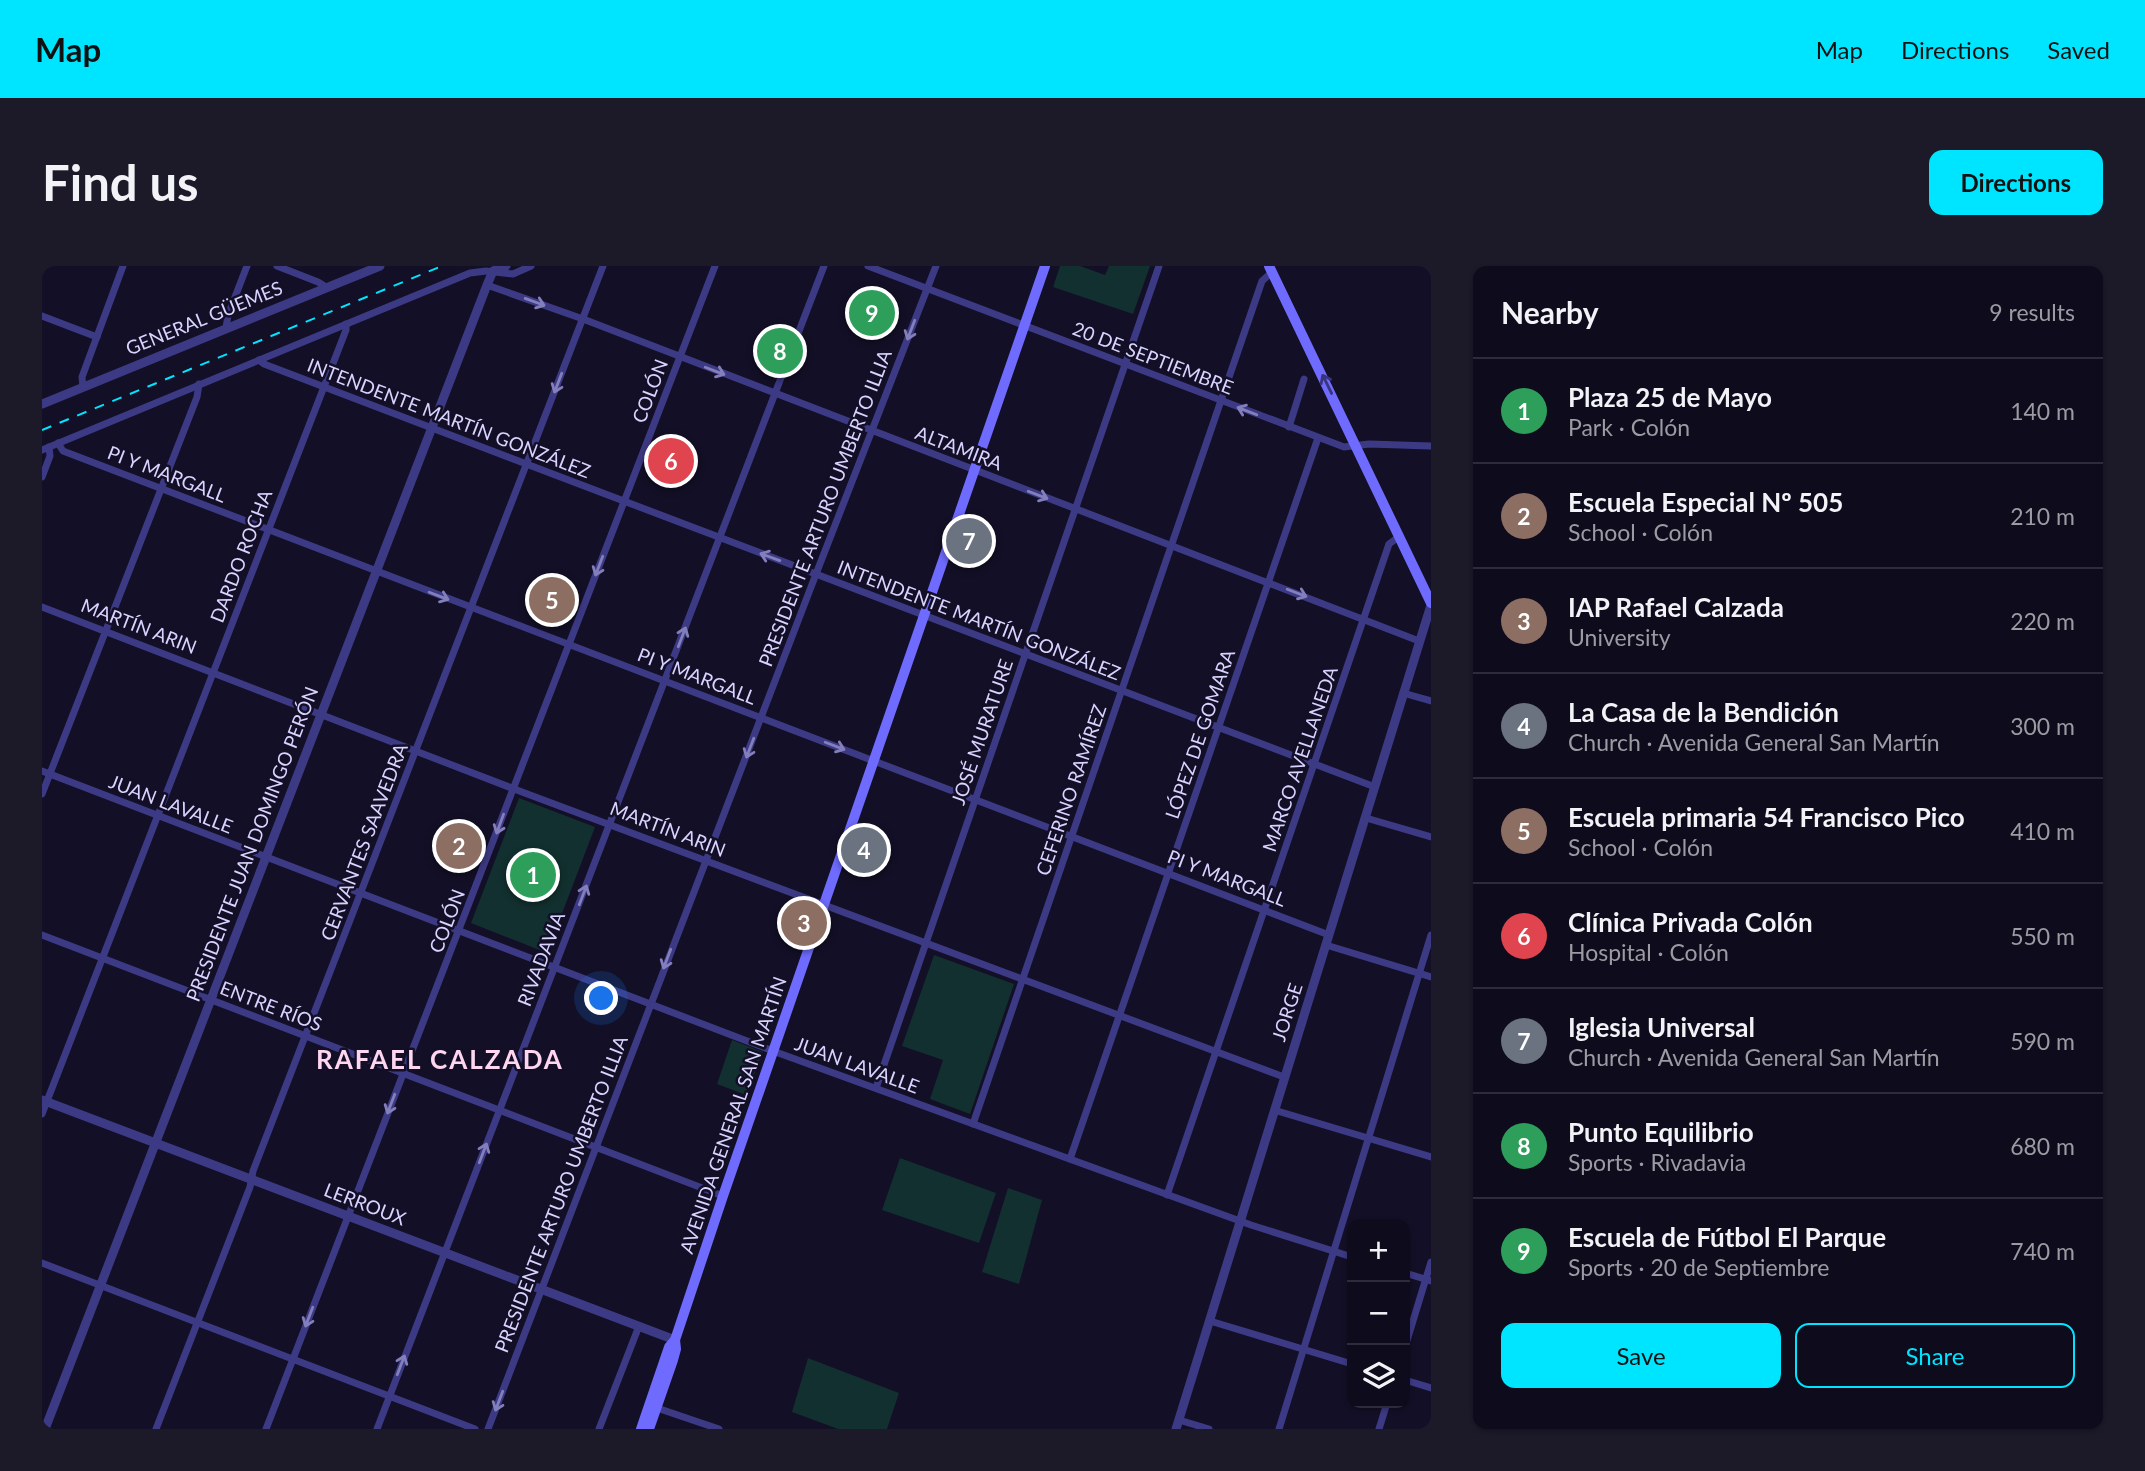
<!DOCTYPE html>
<html lang="en">
<head>
<meta charset="utf-8">
<style>
  :root { --surface:#0e0b1c; --page:#1c1929; --text:#f1f3f6; --muted:#9b9ba3; --line:#2e2b3b; --accent:#00e5ff }
  body { margin:0; font-family:Lato,sans-serif; background:var(--page); color:var(--text) }
  .controls { position:absolute; right:21px; bottom:21px; display:grid; overflow:hidden; border-radius:14px; box-shadow:0 2px 5px #0004 }
  .controls button { width:63px; height:63px; display:grid; place-items:center; padding:0; border:0; border-bottom:2px solid var(--line); background:var(--surface); color:var(--text); font:35px sans-serif }
  .you { position:absolute; left:560px; top:733px; width:24px; height:24px; margin:-18px; border:5px solid #fff; border-radius:50%; background:#1a73e8; box-shadow:0 0 0 10px #1a73e833 }
  .badge { display:grid; place-items:center; width:46px; height:46px; border-radius:50%; background:var(--accent); color:#fff; font-size:23px; font-weight:700 }
  .pin { position:absolute; translate:-50% -50%; border:4px solid #fff; box-shadow:0 2px 7px #0006 }
  .list { margin:0; padding:0; list-style:none }
  h2 { display:flex; justify-content:space-between; align-items:center; height:91px; margin:0; padding:0 28px; font-size:30px }
  h2 small { font-size:23px; font-weight:400; color:var(--muted) }
  .list li { display:grid; grid-template-columns:46px 1fr auto; gap:21px; align-items:center; box-sizing:border-box; height:105px; padding:0 28px; border-top:2px solid var(--line) }
  .list b { display:block; font-size:26px; white-space:nowrap }
  .list p { margin:0; font-size:23px; white-space:nowrap; color:var(--muted) }
  .list em { font-size:23px; font-style:normal; color:var(--muted) }
  .actions { display:flex; gap:14px; padding:21px 28px }
  .actions a { flex:1; padding:16px 0; border:2px solid var(--accent); border-radius:14px; text-align:center; font-size:24px; color:var(--accent) }
  .actions .main { background:var(--accent); color:#111 }
  .icon { flex:none; width:38px; height:38px; fill:none; stroke:currentColor; stroke-width:2; stroke-linecap:round; stroke-linejoin:round }
  .map { position:relative; flex:none; width:1389px; height:1163px; overflow:hidden; border-radius:14px }
  header { display:flex; align-items:center; gap:42px; box-sizing:border-box; height:98px; padding:0 35px; background:var(--accent); color:#111 }
  header strong { font-size:33px }
  nav { display:flex; gap:38px; margin-inline-start:auto; font-size:24px }
  .intro { display:flex; align-items:center; justify-content:space-between; box-sizing:border-box; height:168px; padding:0 42px }
  h1 { margin:0; font-size:49px }
  .button { padding:18px 32px; border-radius:14px; background:var(--accent); color:#111; font-size:24px; font-weight:700 }
  main { display:flex; gap:42px; padding:0 42px }
  aside { flex:1; background:var(--surface); border-radius:14px; box-shadow:0 2px 5px #0004 }
  .map>svg:first-child { display:block }
  .green { fill:#12302f }
  .lines { fill:none; stroke-linecap:round; stroke-linejoin:round }
  .minor { stroke:#3d3a85; stroke-width:7 }
  .tertiary { stroke:#3d3a85; stroke-width:9 }
  .secondary { stroke:#6f6bff; stroke-width:10 }
  .rail { stroke:#00e5ff; stroke-width:2; stroke-dasharray:10 9; stroke-linecap:butt }
  .oneway { stroke:#837fbc }
  .oneway2 { stroke:#38347d }
  .labels { text-anchor:middle; stroke-width:5; stroke-linejoin:round; paint-order:stroke }
  .street-label { font-size:19px; fill:#d9d4ff; stroke:#130f26 }
  .district-label { font-size:26px; font-weight:bold; letter-spacing:2px; fill:#ffd6f0; stroke:#130f26 }
</style>
</head>
<body>
<header>
<strong>Map</strong>
<nav><a>Map</a><a>Directions</a><a>Saved</a></nav>
</header>
<div class="intro"><h1>Find us</h1><a class="button">Directions</a></div>
<main>
<div class="map">
<svg width="1389" height="1163" viewBox="0 0 1389 1163">
  <rect width="100%" height="100%" fill="#130f26"/>
  <g class="green">
    <polygon points="1018,0 1038,0 1063,9 1067,0 1108,0 1091,48 1011,21"/>
    <polygon points="477,532 553,561 505,687 429,657"/>
    <polygon points="892,689 972,718 928,848 888,833 901,794 860,780"/>
    <polygon points="690,774 721,786 704,829 675,818"/>
    <polygon points="858,892 954,927 937,977 840,944"/>
    <polygon points="966,922 1000,934 977,1018 940,1006"/>
    <polygon points="766,1092 857,1127 845,1163 796,1163 750,1146"/>
  </g>
  <g class="lines">
    <g class="minor">
      <polyline points="235,0 276,16 284,21"/>
      <polyline points="826,0 1302,181 1327,178 1389,180"/>
      <polyline points="445,19 541,53 1377,375"/>
      <polyline points="0,50 55,71"/>
      <polyline points="184,62 186,49 205,0"/>
      <polyline points="217,94 222,98 1333,521"/>
      <polyline points="41,121 40,111 81,0"/>
      <polyline points="1247,161 1262,113"/>
      <polyline points="16,177 21,185 1287,669"/>
      <polyline points="0,184 428,7 444,5 471,8 489,0"/>
      <polyline points="0,211 8,190 7,181"/>
      <polyline points="0,341 480,526 1242,811"/>
      <polyline points="1361,427 1389,435"/>
      <polyline points="0,505 731,785 1209,959 1310,991"/>
      <polyline points="0,528 155,131 157,118"/>
      <polyline points="1324,552 1389,571"/>
      <polyline points="0,669 681,930"/>
      <polyline points="1284,679 1389,711"/>
      <polyline points="834,822 1117,0"/>
      <polyline points="1232,844 1389,891"/>
      <polyline points="0,848 304,64 304,58"/>
      <polyline points="931,858 1220,15 1230,6"/>
      <polyline points="1028,893 1276,172"/>
      <polyline points="1125,929 1347,278 1358,270"/>
      <polyline points="0,997 433,1163"/>
      <polyline points="1363,1007 1389,1015"/>
      <polyline points="1168,1055 1310,1098"/>
      <polyline points="1363,1081 1389,996"/>
      <polyline points="1363,1114 1389,1122"/>
      <polyline points="615,1142 677,1163"/>
      <polyline points="1137,1154 1167,1163"/>
      <polyline points="114,1163 208,921 211,905 561,0"/>
      <polyline points="224,1163 673,0"/>
      <polyline points="335,1163 782,0"/>
      <polyline points="446,1163 774,308 894,0"/>
      <polyline points="557,1163 597,1060"/>
      <polyline points="1237,1163 1389,669"/>
      <polyline points="1337,1163 1345,1137"/>
    </g>
    <g class="tertiary">
      <polyline points="0,138 338,0"/>
      <polyline points="0,834 633,1074"/>
      <polyline points="3,1163 445,19 451,5 464,0"/>
      <polyline points="1134,1163 1389,339"/>
    </g>
    <g class="secondary">
      <polyline points="1227,0 1389,337"/>
      <polyline points="599,1163 627,1081 633,1074"/>
      <polyline points="607,1163 631,1094 634,1083 633,1074 681,930 1003,0"/>
    </g>
    <polyline class="rail" points="0,164 400,0"/>
  </g>
  <defs><path id="oneway-shaft" d="M-6 0H5M1.5-3L5.5 0L1.5 3" fill="none" stroke-width="1.6" stroke-linecap="round" stroke-linejoin="round" transform="scale(1.75)"/></defs>
  <g class="oneway">
    <use href="#oneway-shaft" transform="translate(493 36) rotate(20)"/>
    <use href="#oneway-shaft" transform="translate(869 64) rotate(111)"/>
    <use href="#oneway-shaft" transform="translate(673 105) rotate(21)"/>
    <use href="#oneway-shaft" transform="translate(516 117) rotate(111)"/>
    <use href="#oneway-shaft" transform="translate(1205 145) rotate(-159)"/>
    <use href="#oneway-shaft" transform="translate(996 229) rotate(21)"/>
    <use href="#oneway-shaft" transform="translate(728 291) rotate(-160)"/>
    <use href="#oneway-shaft" transform="translate(557 300) rotate(111)"/>
    <use href="#oneway-shaft" transform="translate(1255 327) rotate(21)"/>
    <use href="#oneway-shaft" transform="translate(397 330) rotate(21)"/>
    <use href="#oneway-shaft" transform="translate(640 371) rotate(-69)"/>
    <use href="#oneway-shaft" transform="translate(793 480) rotate(21)"/>
    <use href="#oneway-shaft" transform="translate(708 482) rotate(111)"/>
    <use href="#oneway-shaft" transform="translate(458 558) rotate(110)"/>
    <use href="#oneway-shaft" transform="translate(541 629) rotate(-69)"/>
    <use href="#oneway-shaft" transform="translate(625 693) rotate(111)"/>
    <use href="#oneway-shaft" transform="translate(349 838) rotate(111)"/>
    <use href="#oneway-shaft" transform="translate(441 887) rotate(-69)"/>
    <use href="#oneway-shaft" transform="translate(267 1051) rotate(111)"/>
    <use href="#oneway-shaft" transform="translate(359 1099) rotate(-69)"/>
    <use href="#oneway-shaft" transform="translate(457 1135) rotate(111)"/>
  </g>
  <use class="oneway2" href="#oneway-shaft" transform="translate(1285 118) rotate(-116)"/>
  <g class="labels">
    <g class="street-label">
      <text transform="translate(162 52) rotate(-22)" y="7">GENERAL GÜEMES</text>
      <text transform="translate(1111 92) rotate(21)" y="7">20 DE SEPTIEMBRE</text>
      <text transform="translate(608 125) rotate(-69)" y="7">COLÓN</text>
      <text transform="translate(407 152) rotate(21)" y="7">INTENDENTE MARTÍN GONZÁLEZ</text>
      <text transform="translate(917 182) rotate(21)" y="7">ALTAMIRA</text>
      <text transform="translate(125 208) rotate(21)" y="7">PI Y MARGALL</text>
      <text transform="translate(783 242) rotate(-69)" y="7">PRESIDENTE ARTURO UMBERTO ILLIA</text>
      <text transform="translate(199 290) rotate(-69)" y="7">DARDO ROCHA</text>
      <text transform="translate(937 354) rotate(21)" y="7">INTENDENTE MARTÍN GONZÁLEZ</text>
      <text transform="translate(97 360) rotate(21)" y="7">MARTÍN ARIN</text>
      <text transform="translate(655 410) rotate(21)" y="7">PI Y MARGALL</text>
      <text transform="translate(940 466) rotate(-71)" y="7">JOSÉ MURATURE</text>
      <text transform="translate(1158 468) rotate(-71)" y="7">LÓPEZ DE GOMARA</text>
      <text transform="translate(1258 493) rotate(-71)" y="7">MARCO AVELLANEDA</text>
      <text transform="translate(1029 524) rotate(-71)" y="7">CEFERINO RAMÍREZ</text>
      <text transform="translate(129 538) rotate(21)" y="7">JUAN LAVALLE</text>
      <text transform="translate(626 563) rotate(21)" y="7">MARTÍN ARIN</text>
      <text transform="translate(322 576) rotate(-69)" y="7">CERVANTES SAAVEDRA</text>
      <text transform="translate(210 578) rotate(-69)" y="7">PRESIDENTE JUAN DOMINGO PERÓN</text>
      <text transform="translate(1185 612) rotate(21)" y="7">PI Y MARGALL</text>
      <text transform="translate(405 655) rotate(-69)" y="7">COLÓN</text>
      <text transform="translate(499 693) rotate(-69)" y="7">RIVADAVIA</text>
      <text transform="translate(229 740) rotate(21)" y="7">ENTRE RÍOS</text>
      <text transform="translate(1245 746) rotate(-72)" y="7">JORGE</text>
      <text transform="translate(815 799) rotate(20)" y="7">JUAN LAVALLE</text>
      <text transform="translate(691 849) rotate(-71)" y="7">AVENIDA GENERAL SAN MARTÍN</text>
      <text transform="translate(519 928) rotate(-69)" y="7">PRESIDENTE ARTURO UMBERTO ILLIA</text>
      <text transform="translate(323 938) rotate(21)" y="7">LERROUX</text>
    </g>
    <g class="district-label">
      <text x="398" y="803">RAFAEL CALZADA</text>
    </g>
  </g>
</svg>
<div class="controls">
<button>+</button>
<button>−</button>
<button><svg class="icon" aria-label="layers" viewBox="0 0 24 24"><path d="M12 4l9 5-9 5-9-5zM3 14l9 5 9-5"/></svg></button>
</div>
<div class="you"></div>
<div class="pin badge" style="left:491px;top:609px;background:#2e9e5b">1</div>
<div class="pin badge" style="left:417px;top:580px;background:#8d6e63">2</div>
<div class="pin badge" style="left:762px;top:657px;background:#8d6e63">3</div>
<div class="pin badge" style="left:822px;top:584px;background:#6b7280">4</div>
<div class="pin badge" style="left:510px;top:334px;background:#8d6e63">5</div>
<div class="pin badge" style="left:629px;top:195px;background:#e0444e">6</div>
<div class="pin badge" style="left:927px;top:275px;background:#6b7280">7</div>
<div class="pin badge" style="left:738px;top:85px;background:#2e9e5b">8</div>
<div class="pin badge" style="left:830px;top:47px;background:#2e9e5b">9</div>
</div>
<aside>
<h2>Nearby<small>9 results</small></h2>
<ul class="list">
<li><span class="badge" style="background:#2e9e5b">1</span><div><b>Plaza 25 de Mayo</b><p>Park · Colón</p></div><em>140 m</em></li>
<li><span class="badge" style="background:#8d6e63">2</span><div><b>Escuela Especial Nº 505</b><p>School · Colón</p></div><em>210 m</em></li>
<li><span class="badge" style="background:#8d6e63">3</span><div><b>IAP Rafael Calzada</b><p>University</p></div><em>220 m</em></li>
<li><span class="badge" style="background:#6b7280">4</span><div><b>La Casa de la Bendición</b><p>Church · Avenida General San Martín</p></div><em>300 m</em></li>
<li><span class="badge" style="background:#8d6e63">5</span><div><b>Escuela primaria 54 Francisco Pico</b><p>School · Colón</p></div><em>410 m</em></li>
<li><span class="badge" style="background:#e0444e">6</span><div><b>Clínica Privada Colón</b><p>Hospital · Colón</p></div><em>550 m</em></li>
<li><span class="badge" style="background:#6b7280">7</span><div><b>Iglesia Universal</b><p>Church · Avenida General San Martín</p></div><em>590 m</em></li>
<li><span class="badge" style="background:#2e9e5b">8</span><div><b>Punto Equilibrio</b><p>Sports · Rivadavia</p></div><em>680 m</em></li>
<li><span class="badge" style="background:#2e9e5b">9</span><div><b>Escuela de Fútbol El Parque</b><p>Sports · 20 de Septiembre</p></div><em>740 m</em></li>
</ul>
<div class="actions"><a class="main">Save</a><a>Share</a></div>
</aside>
</main>
</body>
</html>
